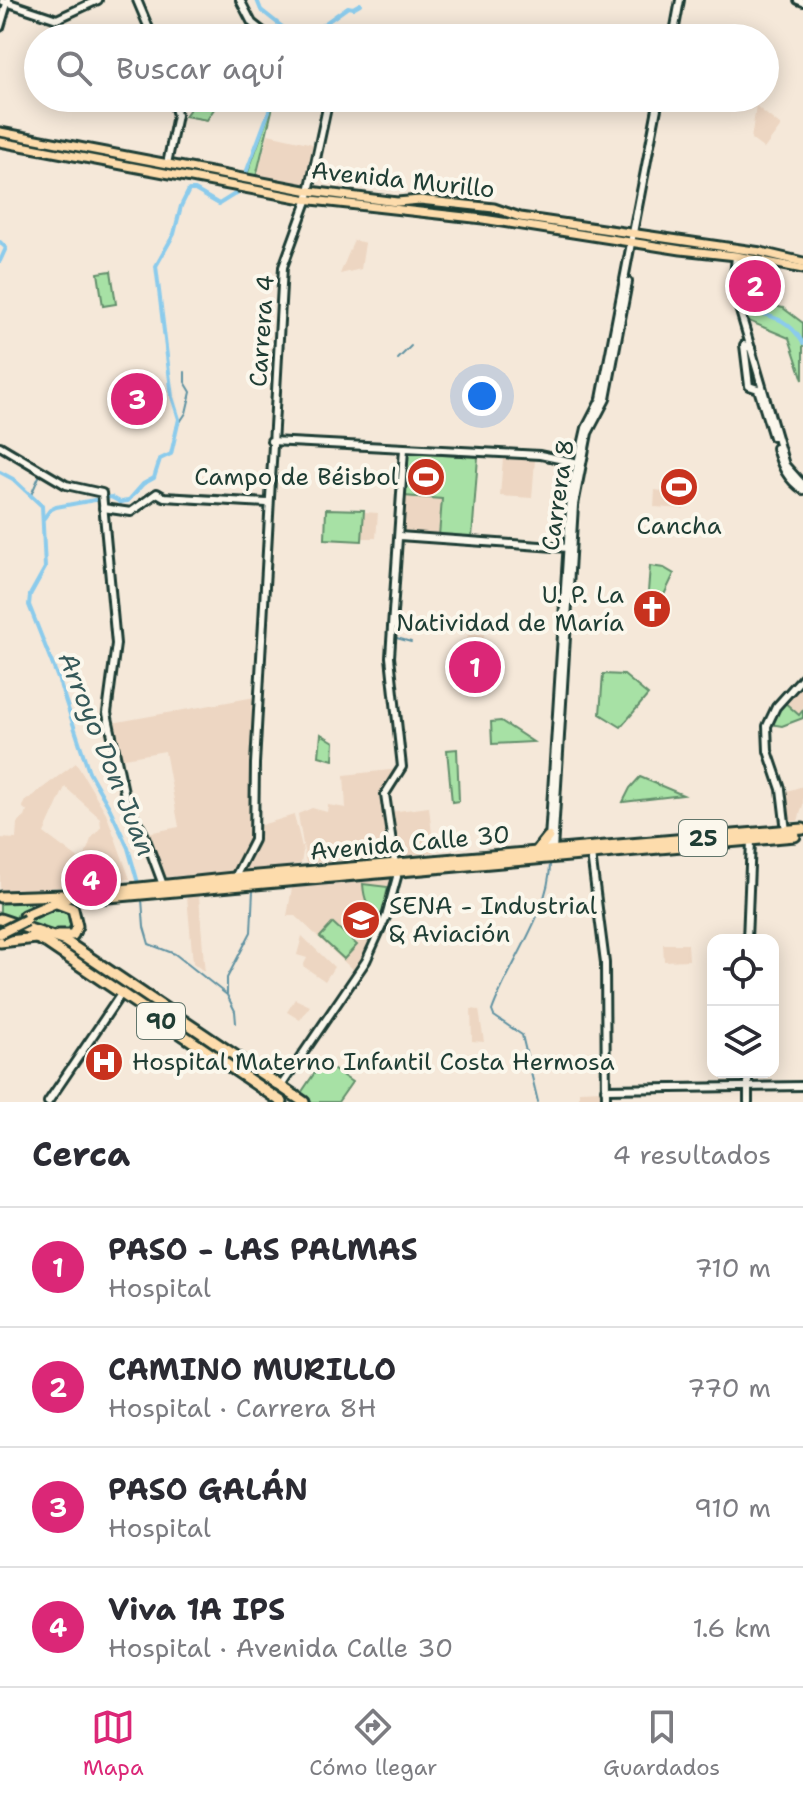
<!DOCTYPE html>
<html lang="es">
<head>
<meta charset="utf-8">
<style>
  :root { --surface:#fff; --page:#f2f2f3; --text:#2b2b33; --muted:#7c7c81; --line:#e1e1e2; --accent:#db2777 }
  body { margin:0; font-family:"Shantell Sans",sans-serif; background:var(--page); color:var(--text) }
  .controls { position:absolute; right:24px; bottom:24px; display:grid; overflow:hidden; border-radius:16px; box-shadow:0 4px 20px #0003 }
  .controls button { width:72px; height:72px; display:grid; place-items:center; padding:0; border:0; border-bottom:2px solid var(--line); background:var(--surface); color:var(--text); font:40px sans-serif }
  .you { position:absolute; left:482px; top:396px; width:28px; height:28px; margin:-20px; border:6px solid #fff; border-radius:50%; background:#1a73e8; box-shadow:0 0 0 12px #1a73e833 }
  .badge { display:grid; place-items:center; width:52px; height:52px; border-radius:50%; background:var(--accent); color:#fff; font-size:26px; font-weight:700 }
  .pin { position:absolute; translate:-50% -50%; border:4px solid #fff; box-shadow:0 2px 8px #0006 }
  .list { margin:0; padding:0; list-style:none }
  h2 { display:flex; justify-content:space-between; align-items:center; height:104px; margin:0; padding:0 32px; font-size:34px }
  h2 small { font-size:26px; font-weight:400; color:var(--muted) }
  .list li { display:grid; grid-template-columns:52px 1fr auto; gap:24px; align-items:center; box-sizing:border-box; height:120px; padding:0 32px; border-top:2px solid var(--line) }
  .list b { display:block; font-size:30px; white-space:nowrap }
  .list p { margin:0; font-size:26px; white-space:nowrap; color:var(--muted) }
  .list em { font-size:26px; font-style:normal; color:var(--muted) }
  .icon { flex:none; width:44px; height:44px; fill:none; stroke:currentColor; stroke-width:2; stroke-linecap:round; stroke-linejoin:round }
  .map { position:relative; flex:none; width:803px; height:1102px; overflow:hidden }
  .search { position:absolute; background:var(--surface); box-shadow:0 4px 20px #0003; left:24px; right:24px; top:24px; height:88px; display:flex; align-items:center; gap:20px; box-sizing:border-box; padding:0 28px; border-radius:44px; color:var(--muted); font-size:30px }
  .sheet { height:584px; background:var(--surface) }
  nav { display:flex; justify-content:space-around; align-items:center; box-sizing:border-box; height:112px; border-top:2px solid var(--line); background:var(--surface); font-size:22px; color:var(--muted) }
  nav a { display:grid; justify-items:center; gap:4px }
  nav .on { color:var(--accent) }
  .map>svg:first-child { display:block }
  .built { fill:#edd6c2 }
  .green { fill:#a7e1a5; stroke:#638f6c; stroke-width:2 }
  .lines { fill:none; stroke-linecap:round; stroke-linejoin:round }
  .stream { stroke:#6092a2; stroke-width:2 }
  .canal { stroke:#8bcbec; stroke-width:4 }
  .secondary-casing { stroke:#1f3d34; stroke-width:12 }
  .primary-casing { stroke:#1f3d34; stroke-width:13 }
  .highway-casing { stroke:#1f3d34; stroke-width:15 }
  .secondary { stroke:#fbf7ec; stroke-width:6 }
  .primary { stroke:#fddcac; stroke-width:7 }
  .highway { stroke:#fddcac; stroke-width:9 }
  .highway-bridge-casing { stroke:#1f3d34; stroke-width:15; stroke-linecap:butt }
  .highway-bridge { stroke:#fddcac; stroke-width:9 }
  .labels { text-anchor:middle; stroke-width:8; stroke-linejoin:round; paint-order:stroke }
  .shield { fill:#fbf7ec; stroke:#61756b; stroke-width:2 }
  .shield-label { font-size:22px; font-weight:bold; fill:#1f3d34 }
  .street-label { font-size:24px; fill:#1f3d34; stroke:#fbf7ec }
  .poi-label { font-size:24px; fill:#1f3d34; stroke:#fbf7ec; text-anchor:end }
  .water-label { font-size:26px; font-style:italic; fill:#355959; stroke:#fbf7ec }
</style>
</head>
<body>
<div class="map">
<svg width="803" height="1102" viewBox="0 0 803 1102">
  <rect width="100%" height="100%" fill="#f5e8d9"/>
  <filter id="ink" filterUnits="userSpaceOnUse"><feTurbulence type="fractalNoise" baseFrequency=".0125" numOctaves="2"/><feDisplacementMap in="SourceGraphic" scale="16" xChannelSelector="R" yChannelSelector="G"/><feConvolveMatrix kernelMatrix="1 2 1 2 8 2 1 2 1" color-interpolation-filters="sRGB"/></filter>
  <g filter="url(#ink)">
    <g class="built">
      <polygon points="756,106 781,126 764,149 751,139"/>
      <polygon points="268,134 313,144 304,186 257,177"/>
      <polygon points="354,240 365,243 361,269 340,274"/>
      <polygon points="750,262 762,264 757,298 752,297"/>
      <polygon points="131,386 149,403 144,413 125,394"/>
      <polygon points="503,458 535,460 532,498 500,496"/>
      <polygon points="655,490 685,494 684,509 654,507"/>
      <polygon points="404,496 442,499 439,536 402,533"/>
      <polygon points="364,512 378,513 376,538 362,538"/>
      <polygon points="468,633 484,634 482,660 465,658"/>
      <polygon points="803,682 803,710 799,715 785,703"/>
      <polygon points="255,697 249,806 252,838 233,872 164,877 148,833 179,827 165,751 119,759 112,723"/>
      <polygon points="76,763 106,813 130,879 88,883 85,856 91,839 101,827 100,818 65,787 44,833 80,860 82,885 0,892 0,838 16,839 17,823 25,817 27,811 23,808 24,802"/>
      <polygon points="399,769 382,792 388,856 306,863 298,814 312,808 327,812 328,805 346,808 344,775"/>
      <polygon points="803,786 803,805 798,821 787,821 784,792"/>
      <polygon points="429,807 434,852 396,857 390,812"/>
      <polygon points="294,815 303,851 301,864 240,872 257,841 258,826"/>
      <polygon points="395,879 367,955 355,972 296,916 287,916 292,888"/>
      <polygon points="199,896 204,963 205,972 193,963 187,897"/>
      <polygon points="302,936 334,967 325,981 303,966 307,958 297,955"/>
      <polygon points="663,944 688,944 689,960 664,961"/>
      <polygon points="295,999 310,1006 300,1020 287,1012"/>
      <polygon points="471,1009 479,1010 484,1042 472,1041"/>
      <polygon points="603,1090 603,1102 579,1102 579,1091"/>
    </g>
    <g class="green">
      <polygon points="204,98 221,98 207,120 185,116 192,106 191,103"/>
      <polygon points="275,98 256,177 247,175"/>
      <polygon points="737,260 750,262 749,274 753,301 783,308 803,323 803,380 789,338 744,319 734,283"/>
      <polygon points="111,271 116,304 103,306 98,273"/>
      <polygon points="407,453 478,457 472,538 439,536 442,499 404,496"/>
      <polygon points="326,509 364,510 362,541 325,539"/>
      <polygon points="650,566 664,568 674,574 663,597 648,592"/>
      <polygon points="603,674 624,675 648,695 621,727 600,714"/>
      <polygon points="783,701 799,715 803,710 803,718 782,726 770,724"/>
      <polygon points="501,721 533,742 492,744 491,722"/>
      <polygon points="321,734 334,742 333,760 319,756"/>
      <polygon points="457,749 459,801 452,802 447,750"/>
      <polygon points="640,777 683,795 623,802 630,788"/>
      <path d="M363 884 388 887 382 915C367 909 364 899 363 884Z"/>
      <polygon points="22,901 30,905 28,912 10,921 0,917 0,903"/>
      <polygon points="58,907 69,909 71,932 35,930 23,925"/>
      <polygon points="333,923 357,945 344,959 320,937"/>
      <polygon points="91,962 267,1080 262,1086 88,969"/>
      <polygon points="322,1062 352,1082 338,1102 309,1102 299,1096"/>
    </g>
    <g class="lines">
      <g class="stream">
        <polyline points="398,359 411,346"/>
        <polyline points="176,428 186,413 191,392 185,382 185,372"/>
        <polyline points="31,495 41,472"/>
        <polyline points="393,637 411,642"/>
        <polyline points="446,664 482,688"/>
        <polyline points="232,872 232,873"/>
        <polyline points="142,899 144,927 149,944 175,954 227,995 235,1011 236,1023"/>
        <polyline points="227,994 227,978 251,932 253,890"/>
        <path d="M538 1102 522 1035 494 1016 492 1011C508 965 550 911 550 864"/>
      </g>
      <g class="canal">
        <polyline points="257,0 261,10 285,29"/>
        <polyline points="287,30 292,38"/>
        <polyline points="313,35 317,29 348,7 353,8 360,4"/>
        <polyline points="246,173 274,98"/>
        <polyline points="0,242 6,248 0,261"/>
        <path d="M739 283 749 311C774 317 788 318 803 343"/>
        <polyline points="0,472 13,479 42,506 45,568 30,595 29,605 59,681 89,772 110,809 128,848 138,883"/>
        <polyline points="44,518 50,510 56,507 111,497 120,502 128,501 143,484 154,478 160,459 171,454 179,419 172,397 156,266 174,234 181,206 189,190 195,190 219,204 243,189"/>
      </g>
      <defs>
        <g id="secondary">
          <polyline points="137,0 153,38"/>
          <polyline points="240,0 252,23 271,38"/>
          <polyline points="798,0 803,2"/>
          <polyline points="3,1 57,19 98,0"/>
          <polyline points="0,27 8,0"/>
          <polyline points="673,38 680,0"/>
          <polyline points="167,164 177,115 172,98"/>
          <polyline points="736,256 733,287 785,465 803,485"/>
          <polyline points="751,348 744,345 749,386 758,389 773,437"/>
          <polyline points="271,441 540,455 578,463"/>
          <polyline points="0,446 66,485 102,493 116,644 107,713 126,801 144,834 163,885"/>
          <path d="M776 448C781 466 787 479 803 490"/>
          <polyline points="103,508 131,512 157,493 164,497 267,503"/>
          <polyline points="399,536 568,548"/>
          <polyline points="786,831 781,789 768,751 767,726 776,707 803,677"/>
          <polyline points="553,851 574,505 588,433 606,399 628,282"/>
          <polyline points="591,854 605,963 606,1102"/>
          <polyline points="548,855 571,494 586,428 601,399 659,98"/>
          <polyline points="234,879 254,840 255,764 283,267 307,201 329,98"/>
          <polyline points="747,940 751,840"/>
          <polyline points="748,1072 748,1102"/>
          <polyline points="281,1086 366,961 386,917 397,877 385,794 402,767 390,657 404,449"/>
          <polyline points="605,1089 803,1086"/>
          <polyline points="48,1102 121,994"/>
        </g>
        <g id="primary">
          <polyline points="0,132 310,191 397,202 420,200 494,208 520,217 761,252 803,262"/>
          <polyline points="0,142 303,199 483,219 681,250 736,256 803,269"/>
        </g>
        <g id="highway">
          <polyline points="536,852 548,837"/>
          <polyline points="0,897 64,895"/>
          <polyline points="97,898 795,836"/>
          <polyline points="57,903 73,909 77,926 73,935 58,935"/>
          <polyline points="24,916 73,895 234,878 803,829"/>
          <polyline points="0,919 65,941 304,1102"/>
          <polyline points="32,936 47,943 282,1102"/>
          <polyline points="0,942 36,938"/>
        </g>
      </defs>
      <use href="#secondary" class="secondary-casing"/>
      <use href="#primary" class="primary-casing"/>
      <use href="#highway" class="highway-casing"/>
      <use href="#secondary" class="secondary"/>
      <use href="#primary" class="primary"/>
      <use href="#highway" class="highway"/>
      <defs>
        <polyline id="highway-bridge" points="0,933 26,920"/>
      </defs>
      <use href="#highway-bridge" class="highway-bridge-casing"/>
      <use href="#highway-bridge" class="highway-bridge"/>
    </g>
  </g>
  <defs>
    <symbol id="stadium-disc" viewBox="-11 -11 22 22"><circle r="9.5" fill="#c8321e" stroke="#fbf7ec"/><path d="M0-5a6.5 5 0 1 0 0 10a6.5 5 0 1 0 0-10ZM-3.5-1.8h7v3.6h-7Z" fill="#fff"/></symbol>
    <symbol id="church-disc" viewBox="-11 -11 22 22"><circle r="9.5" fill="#c8321e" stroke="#fbf7ec"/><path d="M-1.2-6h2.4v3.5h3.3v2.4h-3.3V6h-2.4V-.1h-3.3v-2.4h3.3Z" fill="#fff"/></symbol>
    <symbol id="university-disc" viewBox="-11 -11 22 22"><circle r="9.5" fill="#c8321e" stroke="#fbf7ec"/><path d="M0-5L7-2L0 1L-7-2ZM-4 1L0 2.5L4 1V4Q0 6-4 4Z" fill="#fff"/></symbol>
    <symbol id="hospital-disc" viewBox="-11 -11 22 22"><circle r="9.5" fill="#c8321e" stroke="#fbf7ec"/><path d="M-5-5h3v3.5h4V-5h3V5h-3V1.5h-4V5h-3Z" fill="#fff"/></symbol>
  </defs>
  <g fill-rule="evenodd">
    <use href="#stadium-disc" x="404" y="455" width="44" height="44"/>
    <use href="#stadium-disc" x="657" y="465" width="44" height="44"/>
    <use href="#church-disc" x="630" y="587" width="44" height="44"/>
    <use href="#university-disc" x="339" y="898" width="44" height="44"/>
    <use href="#hospital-disc" x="82" y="1040" width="44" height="44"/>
  </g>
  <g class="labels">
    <g class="shield">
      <rect x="679" y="820" width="48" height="36" rx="6"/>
      <rect x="137" y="1003" width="48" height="36" rx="6"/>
    </g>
    <g class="shield-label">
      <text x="703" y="846">25</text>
      <text x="161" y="1029">90</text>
    </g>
    <g class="street-label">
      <text transform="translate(403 180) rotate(6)" y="8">Avenida Murillo</text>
      <text transform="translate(262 331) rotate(-86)" y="8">Carrera 4</text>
      <text transform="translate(558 495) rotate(-82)" y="8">Carrera 8</text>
      <text transform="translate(410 843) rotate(-5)" y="8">Avenida Calle 30</text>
    </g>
    <g class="poi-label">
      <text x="398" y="485">Campo de Béisbol</text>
      <text x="679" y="534" text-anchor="middle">Cancha</text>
      <text x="624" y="603">U. P. La<tspan x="624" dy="28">Natividad de María</tspan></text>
      <text x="389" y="914" text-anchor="start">SENA - Industrial<tspan x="389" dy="28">&amp; Aviación</tspan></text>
      <text x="132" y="1070" text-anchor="start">Hospital Materno Infantil Costa Hermosa</text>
    </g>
    <g class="water-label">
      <text transform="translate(107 754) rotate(68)" y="9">Arroyo Don Juan</text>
    </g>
  </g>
</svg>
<div class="controls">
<button><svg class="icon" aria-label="locate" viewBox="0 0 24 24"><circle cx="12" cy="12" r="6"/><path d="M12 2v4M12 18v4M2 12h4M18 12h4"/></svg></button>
<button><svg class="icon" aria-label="layers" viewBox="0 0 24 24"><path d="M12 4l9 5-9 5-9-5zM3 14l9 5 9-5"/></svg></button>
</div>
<div class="you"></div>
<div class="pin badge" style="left:475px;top:667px">1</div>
<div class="pin badge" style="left:755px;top:286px">2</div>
<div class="pin badge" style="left:137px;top:399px">3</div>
<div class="pin badge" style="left:91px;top:880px">4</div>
<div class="search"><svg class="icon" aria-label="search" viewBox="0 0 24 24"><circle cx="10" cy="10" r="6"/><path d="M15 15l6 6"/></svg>Buscar aquí</div>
</div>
<section class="sheet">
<h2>Cerca<small>4 resultados</small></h2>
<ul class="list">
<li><span class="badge">1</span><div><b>PASO - LAS PALMAS</b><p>Hospital</p></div><em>710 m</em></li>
<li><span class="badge">2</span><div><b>CAMINO MURILLO</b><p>Hospital · Carrera 8H</p></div><em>770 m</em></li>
<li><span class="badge">3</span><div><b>PASO GALÁN</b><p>Hospital</p></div><em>910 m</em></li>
<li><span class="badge">4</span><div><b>Viva 1A IPS</b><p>Hospital · Avenida Calle 30</p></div><em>1.6 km</em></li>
</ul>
</section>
<nav>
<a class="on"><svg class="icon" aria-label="map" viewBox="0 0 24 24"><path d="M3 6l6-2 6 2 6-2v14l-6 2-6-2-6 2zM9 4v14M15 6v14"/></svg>Mapa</a>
<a><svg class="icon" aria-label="directions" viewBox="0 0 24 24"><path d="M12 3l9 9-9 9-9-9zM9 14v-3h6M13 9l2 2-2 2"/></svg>Cómo llegar</a>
<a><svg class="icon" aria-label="saved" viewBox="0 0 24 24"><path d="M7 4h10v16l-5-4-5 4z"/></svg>Guardados</a>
</nav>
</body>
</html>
